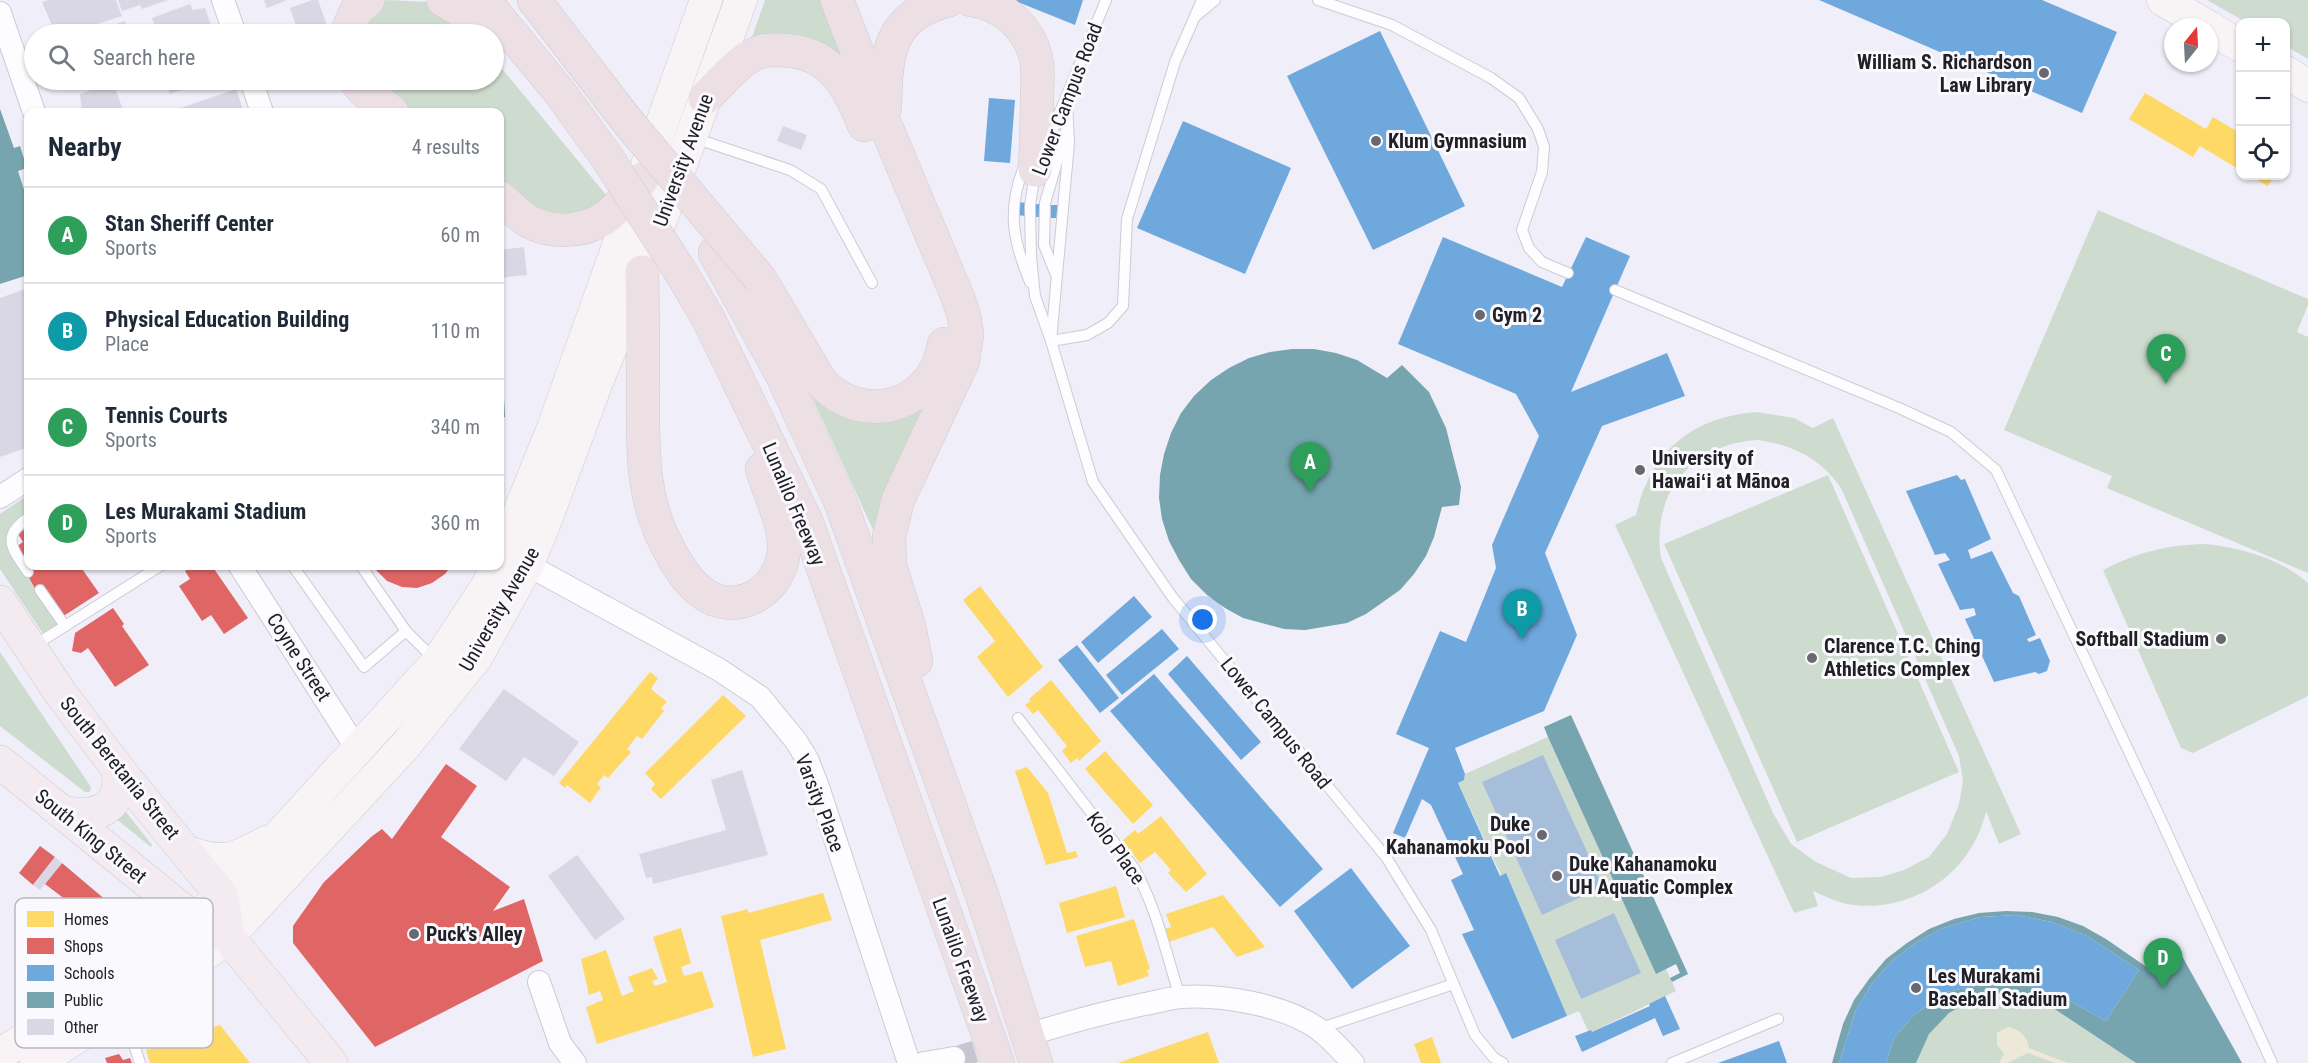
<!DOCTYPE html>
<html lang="en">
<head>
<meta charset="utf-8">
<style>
  :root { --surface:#fff; --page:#f2f2f3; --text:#1f2937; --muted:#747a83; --line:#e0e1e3; --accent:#db2777 }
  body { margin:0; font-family:"Roboto Condensed",sans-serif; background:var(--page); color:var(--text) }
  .controls { position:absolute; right:18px; top:18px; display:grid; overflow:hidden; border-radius:12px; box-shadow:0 2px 4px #0004 }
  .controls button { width:54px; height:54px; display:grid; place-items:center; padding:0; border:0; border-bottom:2px solid var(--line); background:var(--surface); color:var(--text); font:30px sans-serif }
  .compass { position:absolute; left:2164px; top:18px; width:54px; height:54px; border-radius:50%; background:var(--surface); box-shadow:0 2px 4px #0004; rotate:18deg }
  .you { position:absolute; left:1203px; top:620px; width:21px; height:21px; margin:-15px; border:4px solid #fff; border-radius:50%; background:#1a73e8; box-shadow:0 0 0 9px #1a73e833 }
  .badge { display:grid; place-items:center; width:39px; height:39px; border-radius:50%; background:var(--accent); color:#fff; font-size:20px; font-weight:700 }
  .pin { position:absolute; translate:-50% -50px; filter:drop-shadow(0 2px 3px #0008) }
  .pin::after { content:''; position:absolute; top:32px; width:21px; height:18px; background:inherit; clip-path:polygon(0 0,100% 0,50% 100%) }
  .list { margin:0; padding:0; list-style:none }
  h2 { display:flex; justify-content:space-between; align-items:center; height:78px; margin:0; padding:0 24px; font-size:26px }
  h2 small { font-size:20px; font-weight:400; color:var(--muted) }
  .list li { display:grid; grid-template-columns:39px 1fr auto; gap:18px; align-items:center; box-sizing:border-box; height:96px; padding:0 24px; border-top:2px solid var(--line) }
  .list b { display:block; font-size:22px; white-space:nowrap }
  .list p { margin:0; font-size:20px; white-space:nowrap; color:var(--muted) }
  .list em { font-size:20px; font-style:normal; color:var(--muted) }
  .icon { flex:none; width:33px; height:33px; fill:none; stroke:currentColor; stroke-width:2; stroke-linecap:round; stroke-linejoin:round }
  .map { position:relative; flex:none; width:2308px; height:1063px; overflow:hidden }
  .search { position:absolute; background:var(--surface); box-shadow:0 2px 4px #0004; left:24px; top:24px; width:480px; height:66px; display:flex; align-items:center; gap:15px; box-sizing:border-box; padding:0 21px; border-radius:33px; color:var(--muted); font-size:22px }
  .panel { position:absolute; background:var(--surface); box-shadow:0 2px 4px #0004; left:24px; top:108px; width:480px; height:462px; border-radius:12px }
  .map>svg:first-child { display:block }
  .green { fill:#cedccf; fill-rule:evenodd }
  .sand { fill:#eee8d9 }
  .water { fill:#a7beda }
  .homes { fill:#ffd966 }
  .shops { fill:#e06666 }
  .schools { fill:#6fa8dc }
  .public { fill:#76a5af }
  .building { fill:#dad7e5 }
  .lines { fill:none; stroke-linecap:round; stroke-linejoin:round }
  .street-tunnel { stroke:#c7c5cf; stroke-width:22; stroke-dasharray:22 11; stroke-linecap:butt }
  .lane-casing { stroke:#cccbd3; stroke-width:12 }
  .street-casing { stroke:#cccbd3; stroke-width:24 }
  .secondary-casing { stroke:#cccbd3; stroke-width:33 }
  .primary-casing { stroke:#cdccd1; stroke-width:34 }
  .highway-casing { stroke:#cdccd1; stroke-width:34 }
  .lane { stroke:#fdfcfe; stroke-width:10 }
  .street { stroke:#fdfcfe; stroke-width:22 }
  .secondary { stroke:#f8f4f6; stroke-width:32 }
  .primary { stroke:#f3ebef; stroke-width:33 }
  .highway { stroke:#ede0e5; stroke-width:33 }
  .highway-bridge-casing { stroke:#cdccd1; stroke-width:34; stroke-linecap:butt }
  .highway-bridge { stroke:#ede0e5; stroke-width:33 }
  .poi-dot { fill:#696870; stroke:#faf9fd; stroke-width:2 }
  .labels { text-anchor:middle; stroke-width:6; stroke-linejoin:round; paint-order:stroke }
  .poi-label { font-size:20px; font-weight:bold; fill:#212027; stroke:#faf9fd; text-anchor:start }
  .street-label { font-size:20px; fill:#212027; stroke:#faf9fd }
  .key { fill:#faf9fd; stroke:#b9b8bd; stroke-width:1.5 }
  .key-label { font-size:16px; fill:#212027 }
</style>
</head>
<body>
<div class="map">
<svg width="2308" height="1063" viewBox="0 0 2308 1063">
  <rect width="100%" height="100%" fill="#f0eef9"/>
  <g class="green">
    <polygon points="387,0 428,2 472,34 354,34 381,2"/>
    <polygon points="765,0 824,0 957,323 875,534 795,361 804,369 887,413 953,328 853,84 749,46"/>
    <polygon points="2207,0 2308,0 2308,59 2286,46 2286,22 2246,22"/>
    <polygon points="494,59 617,208 595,231 500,194 500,112 399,112 362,80 494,80"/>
    <polygon points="2098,210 2308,299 2308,305 2297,332 2308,337 2308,573 2107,488 2112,476 2004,430"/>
    <path d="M1756 412 1794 418 1813 428 1833 418 2021 834 1999 844 1986 811C1972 874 1911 915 1847 904 1835 901 1824 896 1813 891L1818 906 1794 913 1615 525 1636 515C1650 452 1692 417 1756 412ZM1758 440C1793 445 1820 458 1841 488L1959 756 1963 781 1959 804 1947 834 1929 857 1904 870 1881 877 1851 878 1816 862 1791 844 1773 813 1661 558C1651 492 1692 444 1758 440Z"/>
    <polygon points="1828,475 1959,772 1797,842 1664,544"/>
    <polygon points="28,495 28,518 12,535 26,574 65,626 46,638 0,569 0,514"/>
    <path d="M2205 544C2242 548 2279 558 2308 583V696L2193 753 2181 748 2103 570C2138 552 2166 545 2205 544Z"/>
    <polygon points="0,652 91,787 90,792 85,792 0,726"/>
    <polygon points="1548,737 1656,973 1666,969 1676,991 1592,1032 1588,1031 1579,1011 1567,1016 1458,783 1464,780 1465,774"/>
    <polygon points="119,803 152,845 151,847 110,814"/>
    <path d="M2002 994 2031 997 2044 1002 2136 1063H1916C1920 1053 1924 1041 1930 1033 1947 1009 1973 997 2002 994Z"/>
  </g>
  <path class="sand" d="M2008 1027C2019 1029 2027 1036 2029 1048L2068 1063H2055L2028 1053 2007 1063H1999L2004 1054 1997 1045V1033Z"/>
  <g class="water">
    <polygon points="1543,755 1603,887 1542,915 1482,782"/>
    <polygon points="1614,913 1641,973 1581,999 1555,940"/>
  </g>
  <g class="homes">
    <polygon points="2145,93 2206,129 2213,117 2240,133 2240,170 2200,146 2193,157 2129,119"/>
    <polygon points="2250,176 2274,176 2268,186"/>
    <polygon points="980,586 1043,667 1008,697 977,657 995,641 963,600"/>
    <polygon points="650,672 658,678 651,689 667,702 661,708 664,711 642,739 637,736 627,749 631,752 608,778 604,775 597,784 601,787 590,803 567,785 565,788 559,783"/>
    <polygon points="1051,680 1101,741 1079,761 1077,758 1071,763 1062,751 1067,746 1038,710 1033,714 1025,705 1031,701 1029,699"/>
    <polygon points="723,695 746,716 661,799 651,789 655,784 645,773"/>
    <polygon points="1105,751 1153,805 1133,824 1085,769"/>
    <polygon points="1027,767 1048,793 1067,853 1076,851 1078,857 1046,865 1015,771"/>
    <polygon points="1161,816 1207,874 1186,892 1168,873 1171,870 1155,852 1140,863 1122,841 1135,830 1138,834"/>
    <polygon points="1116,886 1125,917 1067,933 1059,903"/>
    <polygon points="823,893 832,920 760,940 786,1049 753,1057 721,916 748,909 748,913"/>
    <polygon points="1223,895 1265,947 1237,957 1213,927 1169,942 1165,929 1171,927 1166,914"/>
    <polygon points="1134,919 1150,969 1147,970 1149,976 1118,986 1111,961 1085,967 1076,936"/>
    <polygon points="681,928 691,963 681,967 684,976 702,971 714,1007 597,1044 586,1007 603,1000 600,991 589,995 581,959 606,950 622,996 634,991 628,977 652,968 658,979 652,981 655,986 667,982 653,937"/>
    <polygon points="220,1025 250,1063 150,1063 146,1050"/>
    <polygon points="1208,1032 1219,1063 1117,1063"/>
    <polygon points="1432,1037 1441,1063 1421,1063 1414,1044"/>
  </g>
  <g class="shops">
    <polygon points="28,527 28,566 80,566 99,593 62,617 37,592 13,549 23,542 18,534"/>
    <polygon points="193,566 212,566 248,618 224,634 211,615 202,621 179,586 190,579 185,571"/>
    <polygon points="372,566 451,566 445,574 432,583 417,588 402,587 387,581"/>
    <polygon points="113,608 124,624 122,626 149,665 115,687 88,648 81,653 72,651 75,633"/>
    <polygon points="446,764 477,786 441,837 510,887 493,911 524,899 543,961 375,1047 293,943 293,926 324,882 371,837 382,829 392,839"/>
    <polygon points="40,846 55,857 33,885 19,873"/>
    <polygon points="62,863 127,918 128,930 123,942 97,960 76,943 74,946 56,931 45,945 35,937 66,900 45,884"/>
    <polygon points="119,1054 123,1060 130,1058 132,1063 107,1063 105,1058"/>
  </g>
  <g class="schools">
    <polygon points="1013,0 1083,0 1075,25"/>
    <polygon points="1819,0 2042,0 2117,32 2082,113"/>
    <polygon points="1380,31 1465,206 1373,250 1287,76"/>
    <polygon points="989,98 1015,100 1010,163 984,161"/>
    <polygon points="1183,121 1291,168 1245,274 1137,228"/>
    <polygon points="1019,202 1026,203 1025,216 1018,215"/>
    <polygon points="1035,204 1042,204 1041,217 1035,217"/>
    <rect x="1051" y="205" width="7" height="13"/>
    <polygon points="1443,237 1562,287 1586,237 1630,256 1571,392 1667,353 1685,396 1602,426 1545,553 1577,635 1544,711 1455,748 1465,774 1464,780 1458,783 1500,876 1506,873 1567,1016 1512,1039 1462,934 1474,930 1451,880 1463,874 1431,805 1422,799 1405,838 1393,833 1429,748 1396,734 1440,631 1466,642 1496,568 1492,545 1539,436 1516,394 1398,344"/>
    <polygon points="1957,475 1961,480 1965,479 1991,539 1968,550 1971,559 1992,551 2013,593 2019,596 2036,635 2027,639 2029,642 2040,638 2050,661 2047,671 2039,674 2035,672 1994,682 1965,619 1976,615 1974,608 1960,610 1938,564 1950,560 1945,553 1935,555 1906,491"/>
    <polygon points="1134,596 1152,617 1098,663 1081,642"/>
    <polygon points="1162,629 1179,649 1122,695 1106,675"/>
    <polygon points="1077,645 1119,698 1100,713 1058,660"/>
    <polygon points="1187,656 1261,742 1241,760 1168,674"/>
    <polygon points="1154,674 1323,869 1280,907 1110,711"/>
    <polygon points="1351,868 1410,946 1352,989 1294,911"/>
    <polygon points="2017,915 2052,922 2087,936 2139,970 2106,1021 2068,1000 2025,985 1989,983 1947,992 1914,1015 1894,1038 1886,1063 1839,1063 1855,1012 1872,983 1894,959 1917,942 1943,928 1980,917"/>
    <polygon points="1665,996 1680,1029 1663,1036 1655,1018 1582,1052 1575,1036 1591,1030 1592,1032 1650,1006 1649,1004"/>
    <polygon points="1779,1041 1787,1063 1718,1063"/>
  </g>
  <g class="public">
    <polygon points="0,109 14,148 20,146 27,168 18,171 28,202 28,275 0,284"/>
    <polygon points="500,342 501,342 505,417 500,418"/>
    <polygon points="1292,349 1314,349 1336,353 1357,360 1387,378 1402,365 1429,392 1446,428 1461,487 1459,505 1442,507 1434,537 1426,556 1414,574 1400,590 1366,614 1347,623 1305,630 1284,629 1243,618 1225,608 1207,595 1191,579 1179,560 1169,541 1162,519 1159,498 1160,475 1164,454 1171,433 1181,413 1194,396 1211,380 1229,368 1249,358 1270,352"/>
    <polygon points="1571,715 1688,974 1672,982 1670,978 1680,973 1676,964 1656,974 1548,737 1544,727"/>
    <polygon points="2006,911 2032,912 2058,917 2083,926 2106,939 2151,970 2158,957 2178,949 2242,1063 2136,1063 2044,1002 2031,997 2002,994 1974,999 1949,1013 1929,1034 1916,1063 1886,1063 1894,1038 1914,1015 1947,992 1989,983 2025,985 2068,1000 2106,1021 2139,970 2087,936 2052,922 2017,915 1980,917 1943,928 1917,942 1894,959 1872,983 1855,1012 1839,1063 1832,1063 1843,1024 1854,1000 1869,979 1886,959 1907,943 1929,929 1954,919 1979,913"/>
  </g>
  <g class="building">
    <polygon points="49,0 116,0 122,16 68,34 60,34 58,29 54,30 42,2"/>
    <polygon points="118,0 168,0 142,9 140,5 122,11"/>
    <polygon points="264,0 287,0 267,8"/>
    <polygon points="312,0 318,0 330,34 299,34 290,8"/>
    <polygon points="190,4 193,10 205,8 214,34 158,34 152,18"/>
    <polygon points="125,21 130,34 87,34"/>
    <polygon points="164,80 210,80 170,94"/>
    <polygon points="113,82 123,110 117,112 82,112 80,94"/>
    <polygon points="236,89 244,112 175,112 179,111 178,109"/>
    <polygon points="783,126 807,135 801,150 777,141"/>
    <polygon points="524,247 527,275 500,278 500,250"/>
    <polygon points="28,288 28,447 0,457 0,298"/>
    <polygon points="504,689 579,742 554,776 524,757 506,781 459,749"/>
    <polygon points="742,770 768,855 653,884 652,877 646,878 639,854 726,830 711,780"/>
    <polygon points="577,855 625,919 595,940 548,876"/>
    <polygon points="55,857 62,863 40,890 33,885"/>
  </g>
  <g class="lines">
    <polyline class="street-tunnel" points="954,1058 1039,1032"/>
    <defs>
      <g id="lane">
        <polyline points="1318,0 1392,25 1491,78 1519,98 1538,129 1544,147 1542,172 1522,230 1529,248 1542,262 1568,273"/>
        <polyline points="1196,16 1215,0"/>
        <polyline points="1067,101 1069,143 1051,341 1087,335 1108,323 1123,306 1127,219 1175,62 1202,0"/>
        <polyline points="694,138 790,170 821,189 872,283"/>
        <polyline points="1048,141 1106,0"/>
        <path d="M1025 164C1007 208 1012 239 1030 282"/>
        <polyline points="1035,172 1030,206 1031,257 1035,296 1051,341 1093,482 1173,598 1386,857 1431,930 1475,1035 1494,1058 1503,1063"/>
        <polyline points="1056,275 1044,245 1045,203 1066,131"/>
        <polyline points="1615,290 1899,408 1951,432 1996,470 2156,809 2272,1063"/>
        <polyline points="293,566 364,667 406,631 434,659"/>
        <polyline points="361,566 406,631"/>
        <path d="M28 572C13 550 0 537 28 518"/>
        <polyline points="40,590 65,626"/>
        <polyline points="35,645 160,566"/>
        <path d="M1018 718 1134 868C1157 908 1166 954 1180 997"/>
        <polyline points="123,1010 140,1063"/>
        <polyline points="1318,1029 1454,984"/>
        <polyline points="1672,1063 1778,1019"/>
      </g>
      <g id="street">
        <polyline points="223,0 235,34"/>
        <polyline points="0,13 34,112"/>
        <polyline points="251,80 262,112"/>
        <polyline points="0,497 28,479"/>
        <polyline points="515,558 718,669 760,697 796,741 807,759 818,787 909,1063"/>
        <polyline points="240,566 357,749"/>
        <polyline points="539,982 560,1043 575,1063"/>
        <path d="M1044 1030C1077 1020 1111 1011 1145 1004 1157 1002 1169 998 1181 997 1222 994 1283 1005 1317 1028 1331 1038 1342 1051 1353 1063"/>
        <polyline points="924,1063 954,1058"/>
      </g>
      <g id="secondary">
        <polyline points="2163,0 2209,27"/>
        <polyline points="2209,27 2240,46"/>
        <polyline points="2286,72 2308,86"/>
        <polyline points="500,559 553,428 706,0"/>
        <path d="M187 852C224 864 232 861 266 842"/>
        <polyline points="0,1054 87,1001 164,947 235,884 437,662 487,586 497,566"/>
        <polyline points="36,1063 190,966 228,937 405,746 476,658 527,566 544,525 597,382 642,272 741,0"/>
      </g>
      <g id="primary">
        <polyline points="0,602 61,694 118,769 222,896 228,937"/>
        <polyline points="0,762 195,920 228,937 331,1063"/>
        <path d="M61 812C95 819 124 811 118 769"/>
      </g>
      <g id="highway">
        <polyline points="443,0 460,10 485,34"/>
        <polyline points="484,0 561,94 608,159"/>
        <polyline points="534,0 628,122"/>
        <polyline points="837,0 885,124 958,298 964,316 967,334 963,361 898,500 889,537 890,566 909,626 916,661"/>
        <path d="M971 0C1002 3 1029 28 1036 58 1039 71 1037 83 1037 96 1037 120 1036 145 1035 170"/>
        <polyline points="346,34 356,11 368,0"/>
        <polyline points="355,80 363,90 392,112"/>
        <path d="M705 98C722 82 740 57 763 51 772 49 782 50 791 51 833 55 850 90 864 125"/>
        <path d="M885 107C886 53 888 16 949 0"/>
        <path d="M500 198C510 206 521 218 532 223 557 235 591 231 611 213 622 203 632 190 642 179"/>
        <polyline points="715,253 782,375 840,501 982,895 1036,1063"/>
        <polyline points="680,271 708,318 807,523 998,1063"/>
        <path d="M642 272C643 312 643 351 643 391 643 438 641 486 660 531 669 551 682 577 700 591 735 620 783 591 784 548 785 525 769 492 762 469"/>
        <path d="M760 279 821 382C864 428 935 406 944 344"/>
      </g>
    </defs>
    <use href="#lane" class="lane-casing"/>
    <use href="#street" class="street-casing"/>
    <use href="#secondary" class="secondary-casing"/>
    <use href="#primary" class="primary-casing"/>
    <use href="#highway" class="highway-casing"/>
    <use href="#lane" class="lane"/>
    <use href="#street" class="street"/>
    <use href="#secondary" class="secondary"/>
    <use href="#primary" class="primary"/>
    <use href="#highway" class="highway"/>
    <defs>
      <g id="highway-bridge">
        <polyline points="628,122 760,279"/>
        <polyline points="608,159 680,271"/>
      </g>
    </defs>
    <use href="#highway-bridge" class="highway-bridge-casing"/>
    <use href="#highway-bridge" class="highway-bridge"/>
  </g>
  <g class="poi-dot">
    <circle cx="2044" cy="73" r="6"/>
    <circle cx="1376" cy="141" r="6"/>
    <circle cx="1480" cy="315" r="6"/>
    <circle cx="1640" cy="470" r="6"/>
    <circle cx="2221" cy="639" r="6"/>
    <circle cx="1812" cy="658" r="6"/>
    <circle cx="1542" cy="835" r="6"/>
    <circle cx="1557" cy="876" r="6"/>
    <circle cx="414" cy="934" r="6"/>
    <circle cx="1916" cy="988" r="6"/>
  </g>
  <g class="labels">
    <g class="poi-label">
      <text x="2032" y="69" text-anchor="end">William S. Richardson<tspan x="2032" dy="23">Law Library</tspan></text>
      <text x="1388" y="148">Klum Gymnasium</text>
      <text x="1492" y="322">Gym 2</text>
      <text x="1652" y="465">University of<tspan x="1652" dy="23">Hawaiʻi at Mānoa</tspan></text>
      <text x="2209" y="646" text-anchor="end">Softball Stadium</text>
      <text x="1824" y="653">Clarence T.C. Ching<tspan x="1824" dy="23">Athletics Complex</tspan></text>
      <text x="1530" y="831" text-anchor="end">Duke<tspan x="1530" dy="23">Kahanamoku Pool</tspan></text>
      <text x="1569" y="871">Duke Kahanamoku<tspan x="1569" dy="23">UH Aquatic Complex</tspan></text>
      <text x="426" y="941">Puck's Alley</text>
      <text x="1928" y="983">Les Murakami<tspan x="1928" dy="23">Baseball Stadium</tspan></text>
    </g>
    <g class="street-label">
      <text transform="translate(1067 99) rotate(-69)" y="7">Lower Campus Road</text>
      <text transform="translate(683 160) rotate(-70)" y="7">University Avenue</text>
      <text transform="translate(794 504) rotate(67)" y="7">Lunalilo Freeway</text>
      <text transform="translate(499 609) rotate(-60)" y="7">University Avenue</text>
      <text transform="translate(299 657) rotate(57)" y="7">Coyne Street</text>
      <text transform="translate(1276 723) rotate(51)" y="7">Lower Campus Road</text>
      <text transform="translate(120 768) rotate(51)" y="7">South Beretania Street</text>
      <text transform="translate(820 803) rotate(69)" y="7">Varsity Place</text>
      <text transform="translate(91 836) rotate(39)" y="7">South King Street</text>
      <text transform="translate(1116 848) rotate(54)" y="7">Kolo Place</text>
      <text transform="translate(961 960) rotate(70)" y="7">Lunalilo Freeway</text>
    </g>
  </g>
  <rect x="15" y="898" width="198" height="150" rx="9" class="key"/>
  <rect x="27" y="911" width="27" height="16" fill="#ffd966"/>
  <rect x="27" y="938" width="27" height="16" fill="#e06666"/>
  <rect x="27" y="965" width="27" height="16" fill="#6fa8dc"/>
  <rect x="27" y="992" width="27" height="16" fill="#76a5af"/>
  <rect x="27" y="1019" width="27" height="16" fill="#dad7e5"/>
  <g class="key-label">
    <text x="64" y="925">Homes</text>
    <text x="64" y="952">Shops</text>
    <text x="64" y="979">Schools</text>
    <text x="64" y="1006">Public</text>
    <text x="64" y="1033">Other</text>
  </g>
</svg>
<div class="controls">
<button>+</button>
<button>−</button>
<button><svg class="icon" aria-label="locate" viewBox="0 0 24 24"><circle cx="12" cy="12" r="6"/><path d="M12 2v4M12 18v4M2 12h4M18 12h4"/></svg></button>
</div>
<svg class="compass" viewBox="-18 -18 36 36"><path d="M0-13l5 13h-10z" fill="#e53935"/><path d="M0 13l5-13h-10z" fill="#747a83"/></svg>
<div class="you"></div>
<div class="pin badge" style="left:1310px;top:492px;background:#2e9e5b">A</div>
<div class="pin badge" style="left:1522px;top:639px;background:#0f9aa8">B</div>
<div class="pin badge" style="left:2166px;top:384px;background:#2e9e5b">C</div>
<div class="pin badge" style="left:2163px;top:988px;background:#2e9e5b">D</div>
<div class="search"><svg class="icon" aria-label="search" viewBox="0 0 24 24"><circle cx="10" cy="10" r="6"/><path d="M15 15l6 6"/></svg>Search here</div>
<section class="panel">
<h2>Nearby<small>4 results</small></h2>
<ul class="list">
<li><span class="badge" style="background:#2e9e5b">A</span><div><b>Stan Sheriff Center</b><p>Sports</p></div><em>60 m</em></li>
<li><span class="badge" style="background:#0f9aa8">B</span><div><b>Physical Education Building</b><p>Place</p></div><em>110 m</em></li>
<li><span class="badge" style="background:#2e9e5b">C</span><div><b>Tennis Courts</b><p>Sports</p></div><em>340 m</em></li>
<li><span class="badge" style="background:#2e9e5b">D</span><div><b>Les Murakami Stadium</b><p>Sports</p></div><em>360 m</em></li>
</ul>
</section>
</div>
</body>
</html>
